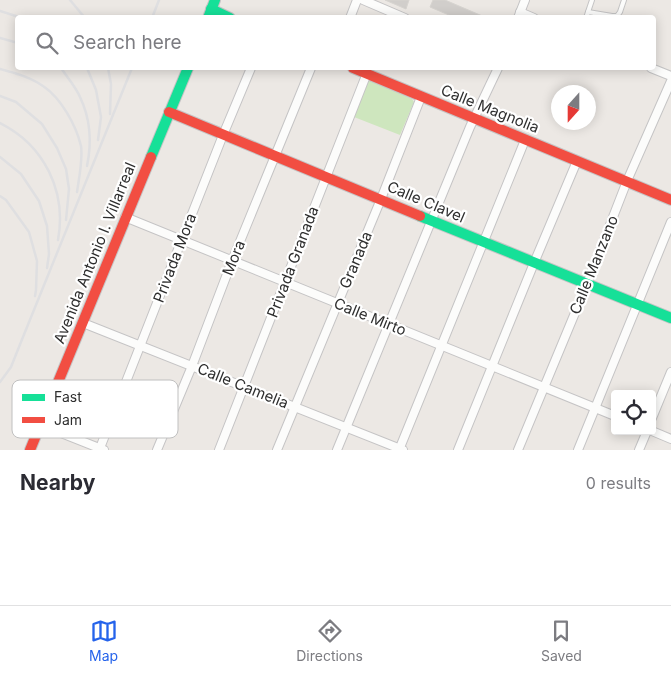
<!DOCTYPE html>
<html lang="en">
<head>
<meta charset="utf-8">
<style>
  :root { --surface:#fff; --page:#f7f7f7; --text:#2b2b33; --muted:#7c7c81; --line:#e1e1e2; --accent:#2563eb }
  body { margin:0; font-family:Inter,sans-serif; background:var(--page); color:var(--text) }
  .controls { position:absolute; right:15px; bottom:15px; display:grid; overflow:hidden; border-radius:5px; box-shadow:0 2px 12px #0003 }
  .controls button { width:45px; height:45px; display:grid; place-items:center; padding:0; border:0; border-bottom:1px solid var(--line); background:var(--surface); color:var(--text); font:25px sans-serif }
  .compass { position:absolute; left:551px; top:85px; width:45px; height:45px; border-radius:50%; background:var(--surface); box-shadow:0 2px 12px #0003; rotate:201deg }
  .list { margin:0; padding:0; list-style:none }
  h2 { display:flex; justify-content:space-between; align-items:center; height:65px; margin:0; padding:0 20px; font-size:21px }
  h2 small { font-size:16px; font-weight:400; color:var(--muted) }
  .icon { flex:none; width:28px; height:28px; fill:none; stroke:currentColor; stroke-width:2; stroke-linecap:round; stroke-linejoin:round }
  .map { position:relative; flex:none; width:671px; height:450px; overflow:hidden }
  .search { position:absolute; background:var(--surface); box-shadow:0 2px 12px #0003; left:15px; right:15px; top:15px; height:55px; display:flex; align-items:center; gap:12px; box-sizing:border-box; padding:0 18px; border-radius:5px; color:var(--muted); font-size:19px }
  .sheet { height:155px; background:var(--surface) }
  nav { display:flex; justify-content:space-around; align-items:center; box-sizing:border-box; height:70px; border-top:1px solid var(--line); background:var(--surface); font-size:14px; color:var(--muted) }
  nav a { display:grid; justify-items:center; gap:2px }
  nav .on { color:var(--accent) }
  .map>svg:first-child { display:block }
  .green { fill:#cee6be }
  .building { fill:#d1cecb; stroke:#d7d4d0 }
  .lines { fill:none; stroke-linecap:round; stroke-linejoin:round }
  .lane-casing { stroke:#c5c4c5; stroke-width:6 }
  .street-casing { stroke:#c5c4c5; stroke-width:10 }
  .fast-casing { stroke:#c5c4c5; stroke-width:12 }
  .jam-casing { stroke:#c5c4c5; stroke-width:12 }
  .lane { stroke:#fcfcfb; stroke-width:4 }
  .street { stroke:#fcfcfb; stroke-width:8 }
  .fast { stroke:#16e098; stroke-width:10 }
  .jam { stroke:#f24e42; stroke-width:10 }
  .rail { stroke:#dfdfe1; stroke-width:2.5 }
  .labels { text-anchor:middle; stroke-width:4.5; stroke-linejoin:round; paint-order:stroke }
  .street-label { font-size:15px; fill:#2e2e2e; stroke:#fff }
  .key { fill:#fff; stroke:#c0c0c0; stroke-width:1 }
  .key-label { font-size:14px; fill:#2e2e2e }
</style>
</head>
<body>
<div class="map">
<svg width="671" height="450" viewBox="0 0 671 450">
  <rect width="100%" height="100%" fill="#ece8e4"/>
  <polygon class="green" points="371,80 412,99 414,102 400,135 354,117 368,82"/>
  <g class="building">
    <polygon points="385,0 409,0 406,9"/>
    <polygon points="433,0 445,0 487,18 456,18 430,7"/>
  </g>
  <g class="lines">
    <defs>
      <g id="lane">
        <polyline points="588,12 592,0"/>
        <polyline points="586,18 588,12 612,16 617,16 620,12 624,0"/>
      </g>
      <g id="street">
        <polyline points="363,0 405,18"/>
        <polyline points="520,12 534,18"/>
        <polyline points="350,18 357,0"/>
        <polyline points="518,18 525,0"/>
        <polyline points="651,68 671,76"/>
        <polyline points="125,217 615,416"/>
        <polyline points="83,323 403,450"/>
        <polyline points="652,418 671,372"/>
        <polyline points="41,425 104,450"/>
        <polyline points="652,431 671,439"/>
        <polyline points="100,448 223,135 251,68"/>
        <polyline points="157,450 192,366 232,261 311,68"/>
        <polyline points="219,450 367,73"/>
        <polyline points="277,450 381,199 421,97"/>
        <polyline points="337,450 470,127 498,68"/>
        <polyline points="399,450 525,140"/>
        <polyline points="458,450 534,263 577,161"/>
        <polyline points="518,450 587,284 627,181 671,81"/>
        <polyline points="578,450 671,222"/>
        <polyline points="639,450 647,431"/>
      </g>
      <g id="fast">
        <polyline points="211,9 230,18"/>
        <polyline points="208,18 215,0"/>
        <polyline points="151,157 188,68"/>
        <polyline points="420,216 671,318"/>
      </g>
      <g id="jam">
        <polyline points="353,68 671,200"/>
        <polyline points="169,112 420,216"/>
        <polyline points="30,450 151,157"/>
      </g>
    </defs>
    <use href="#lane" class="lane-casing"/>
    <use href="#street" class="street-casing"/>
    <use href="#fast" class="fast-casing"/>
    <use href="#jam" class="jam-casing"/>
    <use href="#lane" class="lane"/>
    <use href="#street" class="street"/>
    <use href="#fast" class="fast"/>
    <use href="#jam" class="jam"/>
    <g class="rail">
      <polyline points="70,0 85,18"/>
      <polyline points="0,11 22,18"/>
      <polyline points="152,18 159,0"/>
      <polyline points="0,38 18,43"/>
      <path d="M61 68C67 77 76 87 80 97 91 120 92 142 87 166"/>
      <polyline points="87,68 96,90 101,117 98,140"/>
      <polyline points="108,68 111,84 110,114"/>
      <path d="M0 69C15 73 30 77 43 86 61 98 76 125 81 146 83 160 79 178 77 192"/>
      <polyline points="0,96 16,102 42,124 57,148 66,169 69,189 66,220"/>
      <path d="M0 123C44 145 67 191 58 240"/>
      <polyline points="0,157 21,174 39,201 47,226 49,254 47,268"/>
      <polyline points="0,196 6,200 29,232 37,261 36,290 35,296"/>
      <polyline points="0,382 11,367 23,337 132,68"/>
    </g>
  </g>
  <g class="labels">
    <g class="street-label">
      <text transform="translate(490 109) rotate(22)" y="5">Calle Magnolia</text>
      <text transform="translate(426 202) rotate(23)" y="5">Calle Clavel</text>
      <text transform="translate(95 253) rotate(-68)" y="5">Avenida Antonio I. Villarreal</text>
      <text transform="translate(175 258) rotate(-69)" y="5">Privada Mora</text>
      <text transform="translate(234 258) rotate(-68)" y="5">Mora</text>
      <text transform="translate(356 260) rotate(-67)" y="5">Granada</text>
      <text transform="translate(293 262) rotate(-69)" y="5">Privada Granada</text>
      <text transform="translate(594 265) rotate(-68)" y="5">Calle Manzano</text>
      <text transform="translate(370 317) rotate(22)" y="5">Calle Mirto</text>
      <text transform="translate(243 386) rotate(22)" y="5">Calle Camelia</text>
    </g>
  </g>
  <rect x="12" y="380" width="166" height="58" rx="8" class="key"/>
  <rect x="22" y="394" width="23" height="7" fill="#16e098"/>
  <rect x="22" y="417" width="23" height="6" fill="#f24e42"/>
  <g class="key-label">
    <text x="54" y="402">Fast</text>
    <text x="54" y="425">Jam</text>
  </g>
</svg>
<div class="controls">
<button><svg class="icon" aria-label="locate" viewBox="0 0 24 24"><circle cx="12" cy="12" r="6"/><path d="M12 2v4M12 18v4M2 12h4M18 12h4"/></svg></button>
</div>
<svg class="compass" viewBox="-18 -18 36 36"><path d="M0-13l5 13h-10z" fill="#e53935"/><path d="M0 13l5-13h-10z" fill="#7c7c81"/></svg>
<div class="search"><svg class="icon" aria-label="search" viewBox="0 0 24 24"><circle cx="10" cy="10" r="6"/><path d="M15 15l6 6"/></svg>Search here</div>
</div>
<section class="sheet">
<h2>Nearby<small>0 results</small></h2>
<ul class="list">
</ul>
</section>
<nav>
<a class="on"><svg class="icon" aria-label="map" viewBox="0 0 24 24"><path d="M3 6l6-2 6 2 6-2v14l-6 2-6-2-6 2zM9 4v14M15 6v14"/></svg>Map</a>
<a><svg class="icon" aria-label="directions" viewBox="0 0 24 24"><path d="M12 3l9 9-9 9-9-9zM9 14v-3h6M13 9l2 2-2 2"/></svg>Directions</a>
<a><svg class="icon" aria-label="saved" viewBox="0 0 24 24"><path d="M7 4h10v16l-5-4-5 4z"/></svg>Saved</a>
</nav>
</body>
</html>
